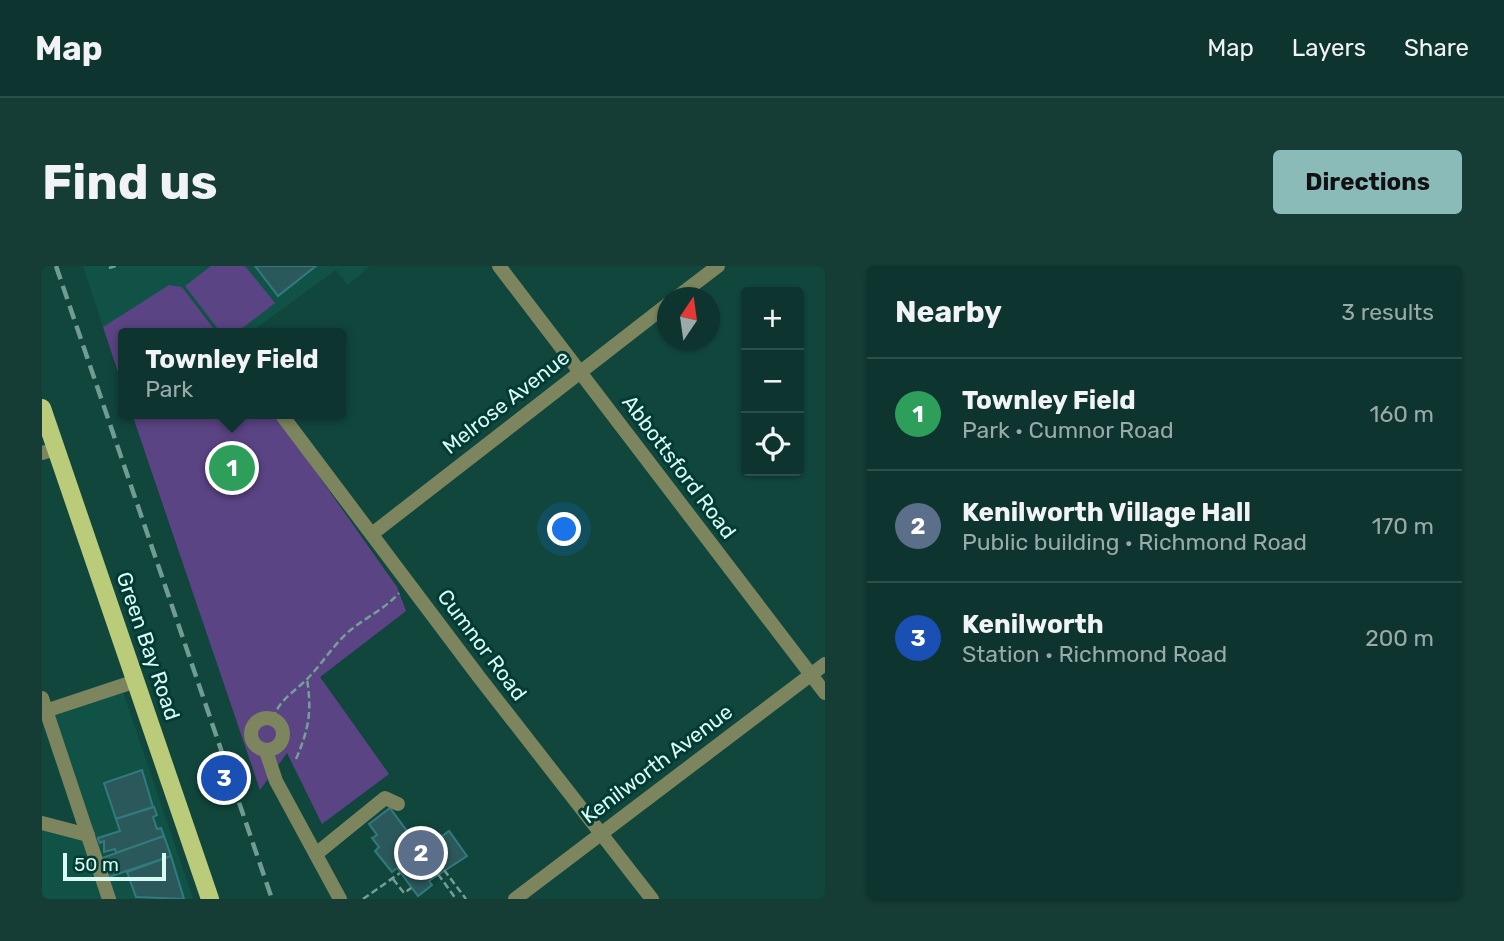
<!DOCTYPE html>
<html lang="en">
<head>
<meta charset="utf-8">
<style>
  :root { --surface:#0d342e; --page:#163c36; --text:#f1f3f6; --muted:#9aaaaa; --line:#2d4f4a; --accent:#8bbbb9 }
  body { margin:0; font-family:Rubik,sans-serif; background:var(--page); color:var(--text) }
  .controls { position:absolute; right:21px; top:21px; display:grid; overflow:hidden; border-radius:7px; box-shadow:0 2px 5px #0004 }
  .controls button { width:63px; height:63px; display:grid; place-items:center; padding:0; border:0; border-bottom:2px solid var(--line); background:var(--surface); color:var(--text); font:35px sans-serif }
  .compass { position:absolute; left:615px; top:21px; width:63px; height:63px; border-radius:50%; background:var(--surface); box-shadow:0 2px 5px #0004; rotate:13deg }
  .scale { position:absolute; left:21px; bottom:18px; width:103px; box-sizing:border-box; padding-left:7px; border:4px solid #d9faf2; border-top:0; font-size:19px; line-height:24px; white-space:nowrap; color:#d9faf2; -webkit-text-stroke:5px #023b33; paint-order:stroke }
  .you { position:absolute; left:523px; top:264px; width:24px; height:24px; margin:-18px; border:5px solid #fff; border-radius:50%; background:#1a73e8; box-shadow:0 0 0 10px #1a73e833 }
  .badge { display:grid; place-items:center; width:46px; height:46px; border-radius:50%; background:var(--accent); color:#fff; font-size:23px; font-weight:700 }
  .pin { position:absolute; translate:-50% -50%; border:4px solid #fff; box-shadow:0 2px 7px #0006 }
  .popup { position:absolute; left:76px; top:62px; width:228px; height:91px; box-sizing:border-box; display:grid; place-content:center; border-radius:7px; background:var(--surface); filter:drop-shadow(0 2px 5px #0005); font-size:23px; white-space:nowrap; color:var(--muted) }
  .popup b { font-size:26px; color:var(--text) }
  .popup::after { content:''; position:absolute; left:50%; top:100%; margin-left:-14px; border:14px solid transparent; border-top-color:var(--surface) }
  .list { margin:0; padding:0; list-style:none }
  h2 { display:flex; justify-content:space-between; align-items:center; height:91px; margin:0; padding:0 28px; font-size:30px }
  h2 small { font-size:23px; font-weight:400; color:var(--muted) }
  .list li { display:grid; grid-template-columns:46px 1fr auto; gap:21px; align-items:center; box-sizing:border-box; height:112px; padding:0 28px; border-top:2px solid var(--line) }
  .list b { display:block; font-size:26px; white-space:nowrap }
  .list p { margin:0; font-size:23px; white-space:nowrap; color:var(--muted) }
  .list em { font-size:23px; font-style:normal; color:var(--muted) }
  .icon { flex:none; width:38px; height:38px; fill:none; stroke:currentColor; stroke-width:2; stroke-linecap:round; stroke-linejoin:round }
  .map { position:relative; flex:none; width:783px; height:633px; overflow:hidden; border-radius:7px }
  header { display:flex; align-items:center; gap:42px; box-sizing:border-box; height:98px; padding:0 35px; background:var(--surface); border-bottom:2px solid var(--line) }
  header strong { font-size:33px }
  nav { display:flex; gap:38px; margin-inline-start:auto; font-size:24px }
  .intro { display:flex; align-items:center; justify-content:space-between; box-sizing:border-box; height:168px; padding:0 42px }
  h1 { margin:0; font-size:49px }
  .button { padding:18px 32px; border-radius:7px; background:var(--accent); color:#111; font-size:24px; font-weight:700 }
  main { display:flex; gap:42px; padding:0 42px }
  aside { flex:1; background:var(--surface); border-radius:7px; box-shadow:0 2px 5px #0004 }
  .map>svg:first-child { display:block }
  .built { fill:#115247 }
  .green { fill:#5b4484 }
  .building { fill:#2b595b; stroke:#327a7d; stroke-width:2 }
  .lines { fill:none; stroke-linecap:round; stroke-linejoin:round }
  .path { stroke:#749f97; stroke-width:2.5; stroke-dasharray:7 3.5; stroke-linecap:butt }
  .minor { stroke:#7c855e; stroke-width:14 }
  .major { stroke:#bacc7a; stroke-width:18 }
  .rail { stroke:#709c93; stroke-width:4.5; stroke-dasharray:14 7; stroke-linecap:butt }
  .labels { text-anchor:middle; stroke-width:6; stroke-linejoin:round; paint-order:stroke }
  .street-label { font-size:21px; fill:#d9faf2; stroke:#023b33 }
</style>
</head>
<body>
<header>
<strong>Map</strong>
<nav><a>Map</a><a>Layers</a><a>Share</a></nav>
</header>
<div class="intro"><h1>Find us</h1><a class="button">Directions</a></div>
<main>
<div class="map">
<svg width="783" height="633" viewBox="0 0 783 633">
  <rect width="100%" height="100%" fill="#11463d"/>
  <g class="built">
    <polygon points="41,0 328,0 306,19 294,4 207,67 175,67 140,21 127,19 61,61"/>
    <polygon points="81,426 151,633 0,633 0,559 48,570 9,448"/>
  </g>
  <g class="green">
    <polygon points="169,0 203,0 233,37 194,67 179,67 143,20"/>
    <polygon points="127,19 140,21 175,67 82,67 81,121 61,61"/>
    <polygon points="90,148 233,148 355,321 364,345 278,411 347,508 280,558 245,487 218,524"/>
  </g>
  <g class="building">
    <polygon points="213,0 274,0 236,30"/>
    <polygon points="100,504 111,541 74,553 62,517"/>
    <polygon points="112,541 115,549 111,551 115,563 119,562 122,570 74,587 73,583 62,586 62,575 58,577 56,572 78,565 74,553"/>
    <polygon points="348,542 380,585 407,565 425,590 387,615 390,619 376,630 355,602 350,606 333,585 337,581 330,572 335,569 327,558"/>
    <polygon points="122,570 129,590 67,611 60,592"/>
    <polygon points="129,590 142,633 94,631 85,606"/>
  </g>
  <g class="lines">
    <g class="path">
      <polyline points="67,2 74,0"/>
      <path d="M231 453C236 436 249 428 262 416 278 401 289 382 305 367 322 352 342 344 357 327"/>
      <path d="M254 493C267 463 270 445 265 413"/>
      <polyline points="402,604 424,633"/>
      <polyline points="396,608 414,633"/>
      <polyline points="351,613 362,627 369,622"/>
      <polyline points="321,633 358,607"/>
    </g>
    <g class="minor">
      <polyline points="457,0 783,427"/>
      <polyline points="634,32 676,0"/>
      <polyline points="239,148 437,411 610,633"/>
      <polyline points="0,187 14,183"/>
      <polyline points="330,268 626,38"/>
      <polyline points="0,432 67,633"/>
      <polyline points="0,446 94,415"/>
      <circle cx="225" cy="468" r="16"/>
      <polyline points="224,485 234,515 298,633"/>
      <polyline points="0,557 46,569"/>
      <polyline points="274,588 343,532 356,538"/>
      <polyline points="473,633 783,398"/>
    </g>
    <polyline class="major" points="0,142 168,633"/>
    <polyline class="rail" points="14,0 230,633"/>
  </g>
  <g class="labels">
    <g class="street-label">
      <text transform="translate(464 136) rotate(-38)" y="7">Melrose Avenue</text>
      <text transform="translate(637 201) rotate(53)" y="7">Abbottsford Road</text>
      <text transform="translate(440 379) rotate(53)" y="7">Cumnor Road</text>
      <text transform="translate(106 380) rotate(71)" y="7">Green Bay Road</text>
      <text transform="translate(615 498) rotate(-37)" y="7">Kenilworth Avenue</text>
    </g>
  </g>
</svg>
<div class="controls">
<button>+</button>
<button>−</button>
<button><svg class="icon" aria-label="locate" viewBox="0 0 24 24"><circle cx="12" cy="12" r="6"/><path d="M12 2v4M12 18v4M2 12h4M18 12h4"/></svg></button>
</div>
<svg class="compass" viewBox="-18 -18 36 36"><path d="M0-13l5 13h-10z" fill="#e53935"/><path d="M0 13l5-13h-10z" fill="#9aaaaa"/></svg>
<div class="scale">50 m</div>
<div class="you"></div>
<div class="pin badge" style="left:190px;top:202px;background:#2e9e5b">1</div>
<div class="popup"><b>Townley Field</b>Park</div>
<div class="pin badge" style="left:379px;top:587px;background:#5c6f8a">2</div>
<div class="pin badge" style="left:182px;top:512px;background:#1a4fb4">3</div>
</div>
<aside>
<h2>Nearby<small>3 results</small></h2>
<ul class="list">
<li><span class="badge" style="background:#2e9e5b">1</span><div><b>Townley Field</b><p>Park · Cumnor Road</p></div><em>160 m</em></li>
<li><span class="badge" style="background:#5c6f8a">2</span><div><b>Kenilworth Village Hall</b><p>Public building · Richmond Road</p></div><em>170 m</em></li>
<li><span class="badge" style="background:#1a4fb4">3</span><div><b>Kenilworth</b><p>Station · Richmond Road</p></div><em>200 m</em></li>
</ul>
</aside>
</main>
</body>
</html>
